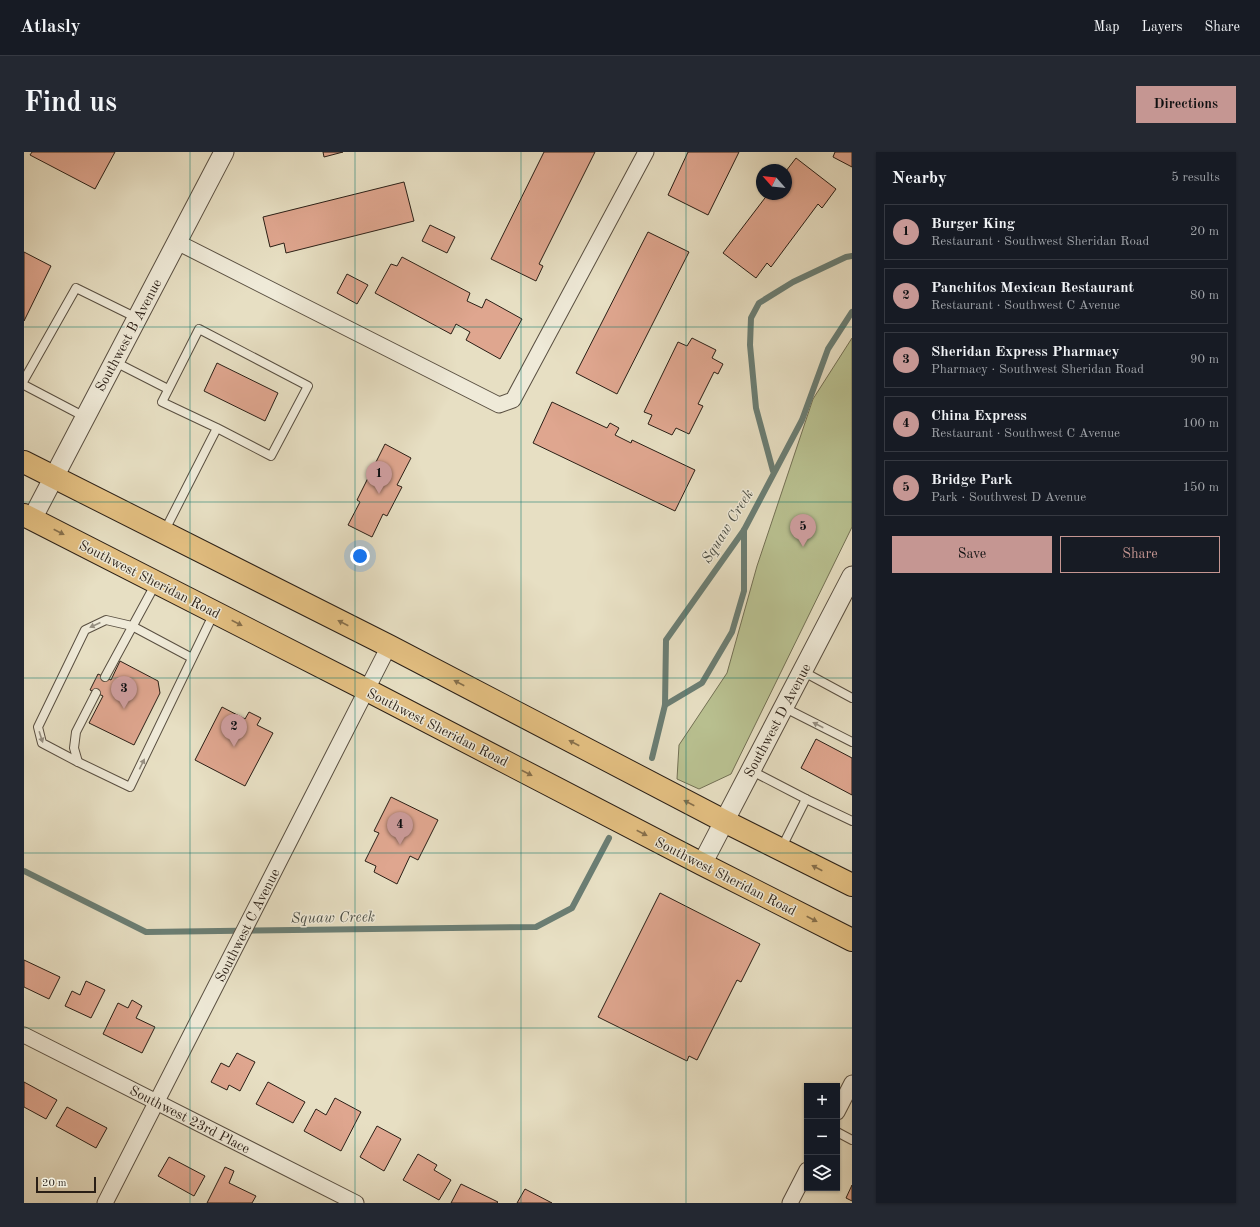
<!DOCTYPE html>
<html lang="en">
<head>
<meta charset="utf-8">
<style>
  :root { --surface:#171b24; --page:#242831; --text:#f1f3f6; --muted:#9ea1a6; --line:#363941; --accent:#c59692 }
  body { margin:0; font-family:"Old Standard TT",serif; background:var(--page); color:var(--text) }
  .controls { position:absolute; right:12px; bottom:12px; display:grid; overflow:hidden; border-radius:0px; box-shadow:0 1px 3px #0004 }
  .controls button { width:36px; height:36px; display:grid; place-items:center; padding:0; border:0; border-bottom:1px solid var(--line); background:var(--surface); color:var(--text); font:20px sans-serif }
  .compass { position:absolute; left:732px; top:12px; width:36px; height:36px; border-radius:50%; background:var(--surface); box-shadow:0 1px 3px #0004; rotate:297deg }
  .scale { position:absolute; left:12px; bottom:10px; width:60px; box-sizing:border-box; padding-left:4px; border:2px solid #2a1f16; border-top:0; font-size:11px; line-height:14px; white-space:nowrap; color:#2a1f16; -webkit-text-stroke:3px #efead8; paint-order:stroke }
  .you { position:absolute; left:336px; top:404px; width:14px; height:14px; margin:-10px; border:3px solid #fff; border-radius:50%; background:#1a73e8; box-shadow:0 0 0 6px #1a73e833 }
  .badge { display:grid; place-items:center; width:26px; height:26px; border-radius:50%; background:var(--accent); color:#111; font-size:13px; font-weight:700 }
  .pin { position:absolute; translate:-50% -33px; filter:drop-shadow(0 1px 2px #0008) }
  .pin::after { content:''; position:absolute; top:21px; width:14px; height:12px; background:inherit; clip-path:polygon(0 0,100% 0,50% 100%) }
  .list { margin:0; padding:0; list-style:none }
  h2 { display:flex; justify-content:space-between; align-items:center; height:52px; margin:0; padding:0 16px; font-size:17px }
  h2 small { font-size:13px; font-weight:400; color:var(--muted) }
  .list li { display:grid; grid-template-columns:26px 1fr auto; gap:12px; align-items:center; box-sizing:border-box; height:56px; margin:0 8px 8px; padding:0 8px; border:1px solid var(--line); border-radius:0px }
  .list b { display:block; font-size:15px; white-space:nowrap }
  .list p { margin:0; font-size:13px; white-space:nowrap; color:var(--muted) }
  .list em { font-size:13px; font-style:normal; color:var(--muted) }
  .actions { display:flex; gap:8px; padding:12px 16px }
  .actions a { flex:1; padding:9px 0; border:1px solid var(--accent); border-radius:0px; text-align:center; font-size:14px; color:var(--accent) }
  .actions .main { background:var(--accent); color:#111 }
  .icon { flex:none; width:22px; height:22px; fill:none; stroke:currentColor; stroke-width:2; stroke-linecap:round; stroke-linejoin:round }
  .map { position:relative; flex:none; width:828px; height:1051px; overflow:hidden; border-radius:0px }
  header { display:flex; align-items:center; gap:24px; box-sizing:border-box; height:56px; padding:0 20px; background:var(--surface); border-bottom:1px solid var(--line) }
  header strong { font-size:19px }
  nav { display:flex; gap:22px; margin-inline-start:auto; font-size:14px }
  .intro { display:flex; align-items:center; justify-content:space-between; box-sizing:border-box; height:96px; padding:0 24px }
  h1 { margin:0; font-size:28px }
  .button { padding:10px 18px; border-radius:0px; background:var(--accent); color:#111; font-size:14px; font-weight:700 }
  main { display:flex; gap:24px; padding:0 24px }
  aside { flex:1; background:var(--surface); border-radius:0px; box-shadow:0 1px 3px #0004 }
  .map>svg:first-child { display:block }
  .green { fill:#b9c191; stroke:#727054 }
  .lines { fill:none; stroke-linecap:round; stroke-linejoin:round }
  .stream { stroke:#6b7e74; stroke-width:6 }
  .building { fill:#dfa68f; stroke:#2a1f16 }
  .service-casing { stroke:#594f41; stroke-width:10 }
  .minor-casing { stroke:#594f41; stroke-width:17 }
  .tertiary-casing { stroke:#594f41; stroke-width:21 }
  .primary-casing { stroke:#2a1f16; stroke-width:24 }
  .service { stroke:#efead8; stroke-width:8 }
  .minor { stroke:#efead8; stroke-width:15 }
  .tertiary { stroke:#efead8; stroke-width:19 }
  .primary { stroke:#e4c082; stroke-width:22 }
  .oneway { fill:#87704c }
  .oneway2 { fill:#968f81 }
  .grid { fill:none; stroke:#0f766e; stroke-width:1; stroke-opacity:0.55 }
  .labels { text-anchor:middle; stroke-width:3; stroke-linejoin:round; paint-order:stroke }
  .street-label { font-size:14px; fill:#2a1f16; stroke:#efead8 }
  .water-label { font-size:15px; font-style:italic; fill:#4b4e45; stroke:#efead8 }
</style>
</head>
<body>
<header>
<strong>Atlasly</strong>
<nav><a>Map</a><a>Layers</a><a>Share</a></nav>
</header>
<div class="intro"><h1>Find us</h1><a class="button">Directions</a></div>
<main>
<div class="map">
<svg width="828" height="1051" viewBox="0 0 828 1051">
  <rect width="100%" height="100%" fill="#e7dfc3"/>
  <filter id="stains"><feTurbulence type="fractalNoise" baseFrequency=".005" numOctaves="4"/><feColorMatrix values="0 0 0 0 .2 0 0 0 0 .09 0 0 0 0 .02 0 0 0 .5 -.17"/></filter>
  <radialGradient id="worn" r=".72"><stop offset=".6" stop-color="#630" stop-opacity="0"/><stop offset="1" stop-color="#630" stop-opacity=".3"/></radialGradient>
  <polygon class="green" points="828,186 828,375 707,622 675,637 653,627 655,593 703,521 733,414 789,247"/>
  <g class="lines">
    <g class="stream">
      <polyline points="749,319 732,256 726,193 727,166 735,151 769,130 822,105 828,104"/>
      <polyline points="641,553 678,531 708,480 720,439 720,378"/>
      <polyline points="628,606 641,553 642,488 720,378 778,268 804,197 828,160"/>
      <polyline points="0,719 122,780 512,775 548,756 585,686"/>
    </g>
  </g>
  <g class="building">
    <polygon points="8,0 91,0 71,37 6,3"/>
    <polygon points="299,0 319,0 300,5"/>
    <polygon points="520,0 571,0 515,112 519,114 512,129 467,107"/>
    <polygon points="664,0 715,0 684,63 644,43"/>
    <polygon points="811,0 828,0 828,15 809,5"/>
    <polygon points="772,6 812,37 798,56 794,52 747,115 743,111 732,126 699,101 744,42 762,42 762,19"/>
    <polygon points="380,30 390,69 262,101 260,91 246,95 239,65"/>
    <polygon points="406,73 431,85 423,101 398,89"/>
    <polygon points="624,80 665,100 593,242 552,221"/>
    <polygon points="0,100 27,114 0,169"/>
    <polygon points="378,105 446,141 443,149 458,156 462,147 498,167 476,207 442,188 446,180 432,172 427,182 351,141 367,112 373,114"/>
    <polygon points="323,122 344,133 333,152 313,141"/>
    <polygon points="668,186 692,198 688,206 699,212 694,222 690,220 674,252 679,254 665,282 652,276 648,283 624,272 628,263 620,260 654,190 663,194"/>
    <polygon points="193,211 254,241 241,269 180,239"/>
    <polygon points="528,250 583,276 586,271 595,276 591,283 607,291 608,288 671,318 651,359 509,291"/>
    <polygon points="361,292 387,306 373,333 378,335 363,364 359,362 348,385 324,373 336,350 333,348"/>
    <polygon points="96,509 134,529 136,541 110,593 65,571 79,544 66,538 74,522 87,528"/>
    <polygon points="198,555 221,567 225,560 237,566 233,573 249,581 221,634 171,608"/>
    <polygon points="792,587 828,606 828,643 777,616"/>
    <polygon points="367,645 414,668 394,708 386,704 373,732 350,720 352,714 341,709 355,681 350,679"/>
    <polygon points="636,741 736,792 717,830 713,828 673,908 665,904 663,909 574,865"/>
    <polygon points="0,808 36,825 25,847 0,835"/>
    <polygon points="62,829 81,838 67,866 41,854 48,839 56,843"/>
    <polygon points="108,848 118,854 112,866 131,875 118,901 79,882 94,851 104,856"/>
    <polygon points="213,901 231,910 216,939 205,933 203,938 187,930 197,911 205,915"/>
    <polygon points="0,930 33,948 22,967 0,955"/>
    <polygon points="244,930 281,950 269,971 232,952"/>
    <polygon points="311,946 337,960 317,999 280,979 292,957 302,963"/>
    <polygon points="43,955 83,976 72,996 32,974"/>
    <polygon points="353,974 377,987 360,1019 336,1005"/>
    <polygon points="394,1002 413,1013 410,1018 427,1028 415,1048 379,1028"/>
    <polygon points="145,1005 181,1024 170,1044 134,1024"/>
    <polygon points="201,1015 210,1019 205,1031 232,1044 228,1051 183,1051"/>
    <polygon points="437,1032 474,1050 473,1051 427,1051"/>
    <polygon points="828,1033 828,1049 822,1046"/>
    <polygon points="501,1037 528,1051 493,1051"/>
  </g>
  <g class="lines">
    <defs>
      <g id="service">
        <polyline points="91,210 144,237"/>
        <polyline points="0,228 52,136 113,166"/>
        <polyline points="0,233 61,265"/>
        <polyline points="140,380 193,276 138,250 175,177 284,234 247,304 193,276"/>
        <polyline points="168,506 108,474 82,468 61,478 14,575 18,591 54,610 106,635 190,461"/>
        <polyline points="778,519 828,546"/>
        <polyline points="81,525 132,431"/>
        <polyline points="759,555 828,590"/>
        <polyline points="54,610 50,596 52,580 72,541"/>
        <polyline points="726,618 782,647 757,697"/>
        <polyline points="782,647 828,669"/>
        <polyline points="813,980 828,988"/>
      </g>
      <g id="minor">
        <polyline points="153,90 475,253 489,248 622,0"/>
        <polyline points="0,883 332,1051"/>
        <polyline points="813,960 828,931"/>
        <polyline points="81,1051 365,494"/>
        <polyline points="766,1051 783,1018"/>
      </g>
      <g id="tertiary">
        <polyline points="8,367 200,0"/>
        <polyline points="678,712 828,424"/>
      </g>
      <g id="primary">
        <polyline points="0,310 365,494 700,669 828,733"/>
        <polyline points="0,363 343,538 678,712 828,788"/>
      </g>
    </defs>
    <use href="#service" class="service-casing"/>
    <use href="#minor" class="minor-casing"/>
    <use href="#tertiary" class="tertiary-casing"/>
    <use href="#primary" class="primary-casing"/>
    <use href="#service" class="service"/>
    <use href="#minor" class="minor"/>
    <use href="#tertiary" class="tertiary"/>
    <use href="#primary" class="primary"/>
  </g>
  <defs><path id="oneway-solid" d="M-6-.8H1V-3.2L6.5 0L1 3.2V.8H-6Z"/></defs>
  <g class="oneway">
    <use href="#oneway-solid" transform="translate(35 380) rotate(27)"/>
    <use href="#oneway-solid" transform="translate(213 471) rotate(27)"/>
    <use href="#oneway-solid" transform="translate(319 471) rotate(-153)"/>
    <use href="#oneway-solid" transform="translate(435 531) rotate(-152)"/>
    <use href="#oneway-solid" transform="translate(550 591) rotate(-152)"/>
    <use href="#oneway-solid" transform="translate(503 621) rotate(27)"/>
    <use href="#oneway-solid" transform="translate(665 651) rotate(-153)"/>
    <use href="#oneway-solid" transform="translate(618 681) rotate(27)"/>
    <use href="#oneway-solid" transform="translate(793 716) rotate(-153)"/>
    <use href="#oneway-solid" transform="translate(788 767) rotate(27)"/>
  </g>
  <g class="oneway2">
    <use href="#oneway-solid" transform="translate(71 473) rotate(155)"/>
    <use href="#oneway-solid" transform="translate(794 573) rotate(-153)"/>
    <use href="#oneway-solid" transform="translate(17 585) rotate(72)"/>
    <use href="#oneway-solid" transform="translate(118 612) rotate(-64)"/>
  </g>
  <path class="grid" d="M166 0V1051M331 0V1051M497 0V1051M662 0V1051M0 175H828M0 350H828M0 526H828M0 701H828M0 876H828"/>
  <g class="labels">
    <g class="street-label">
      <text transform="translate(104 183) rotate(-62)" y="5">Southwest B Avenue</text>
      <text transform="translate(126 427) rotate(27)" y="5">Southwest Sheridan Road</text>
      <text transform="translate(753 568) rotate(-62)" y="5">Southwest D Avenue</text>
      <text transform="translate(414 575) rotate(27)" y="5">Southwest Sheridan Road</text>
      <text transform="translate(702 724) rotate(27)" y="5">Southwest Sheridan Road</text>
      <text transform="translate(223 773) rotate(-63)" y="5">Southwest C Avenue</text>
      <text transform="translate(166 967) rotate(27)" y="5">Southwest 23rd Place</text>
    </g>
    <g class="water-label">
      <text transform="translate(703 374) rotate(-58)" y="5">Squaw Creek</text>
      <text transform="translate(309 765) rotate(-1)" y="5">Squaw Creek</text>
    </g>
  </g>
  <rect width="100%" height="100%" filter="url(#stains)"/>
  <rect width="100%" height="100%" fill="url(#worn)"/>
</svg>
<div class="controls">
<button>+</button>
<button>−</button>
<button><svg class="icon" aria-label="layers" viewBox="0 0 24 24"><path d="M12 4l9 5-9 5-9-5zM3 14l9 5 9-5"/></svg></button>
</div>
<svg class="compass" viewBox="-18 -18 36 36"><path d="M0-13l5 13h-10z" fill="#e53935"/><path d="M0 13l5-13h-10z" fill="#9ea1a6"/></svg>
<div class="scale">20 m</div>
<div class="you"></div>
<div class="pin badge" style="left:355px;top:342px">1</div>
<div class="pin badge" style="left:210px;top:595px">2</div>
<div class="pin badge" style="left:100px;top:557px">3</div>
<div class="pin badge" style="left:376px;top:693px">4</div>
<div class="pin badge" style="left:779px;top:395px">5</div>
</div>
<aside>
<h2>Nearby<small>5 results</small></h2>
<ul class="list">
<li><span class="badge">1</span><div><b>Burger King</b><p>Restaurant · Southwest Sheridan Road</p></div><em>20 m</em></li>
<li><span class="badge">2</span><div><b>Panchitos Mexican Restaurant</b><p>Restaurant · Southwest C Avenue</p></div><em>80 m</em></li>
<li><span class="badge">3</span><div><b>Sheridan Express Pharmacy</b><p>Pharmacy · Southwest Sheridan Road</p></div><em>90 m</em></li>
<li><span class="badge">4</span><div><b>China Express</b><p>Restaurant · Southwest C Avenue</p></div><em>100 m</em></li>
<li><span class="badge">5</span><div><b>Bridge Park</b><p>Park · Southwest D Avenue</p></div><em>150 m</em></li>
</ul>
<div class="actions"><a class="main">Save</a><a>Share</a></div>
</aside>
</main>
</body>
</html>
